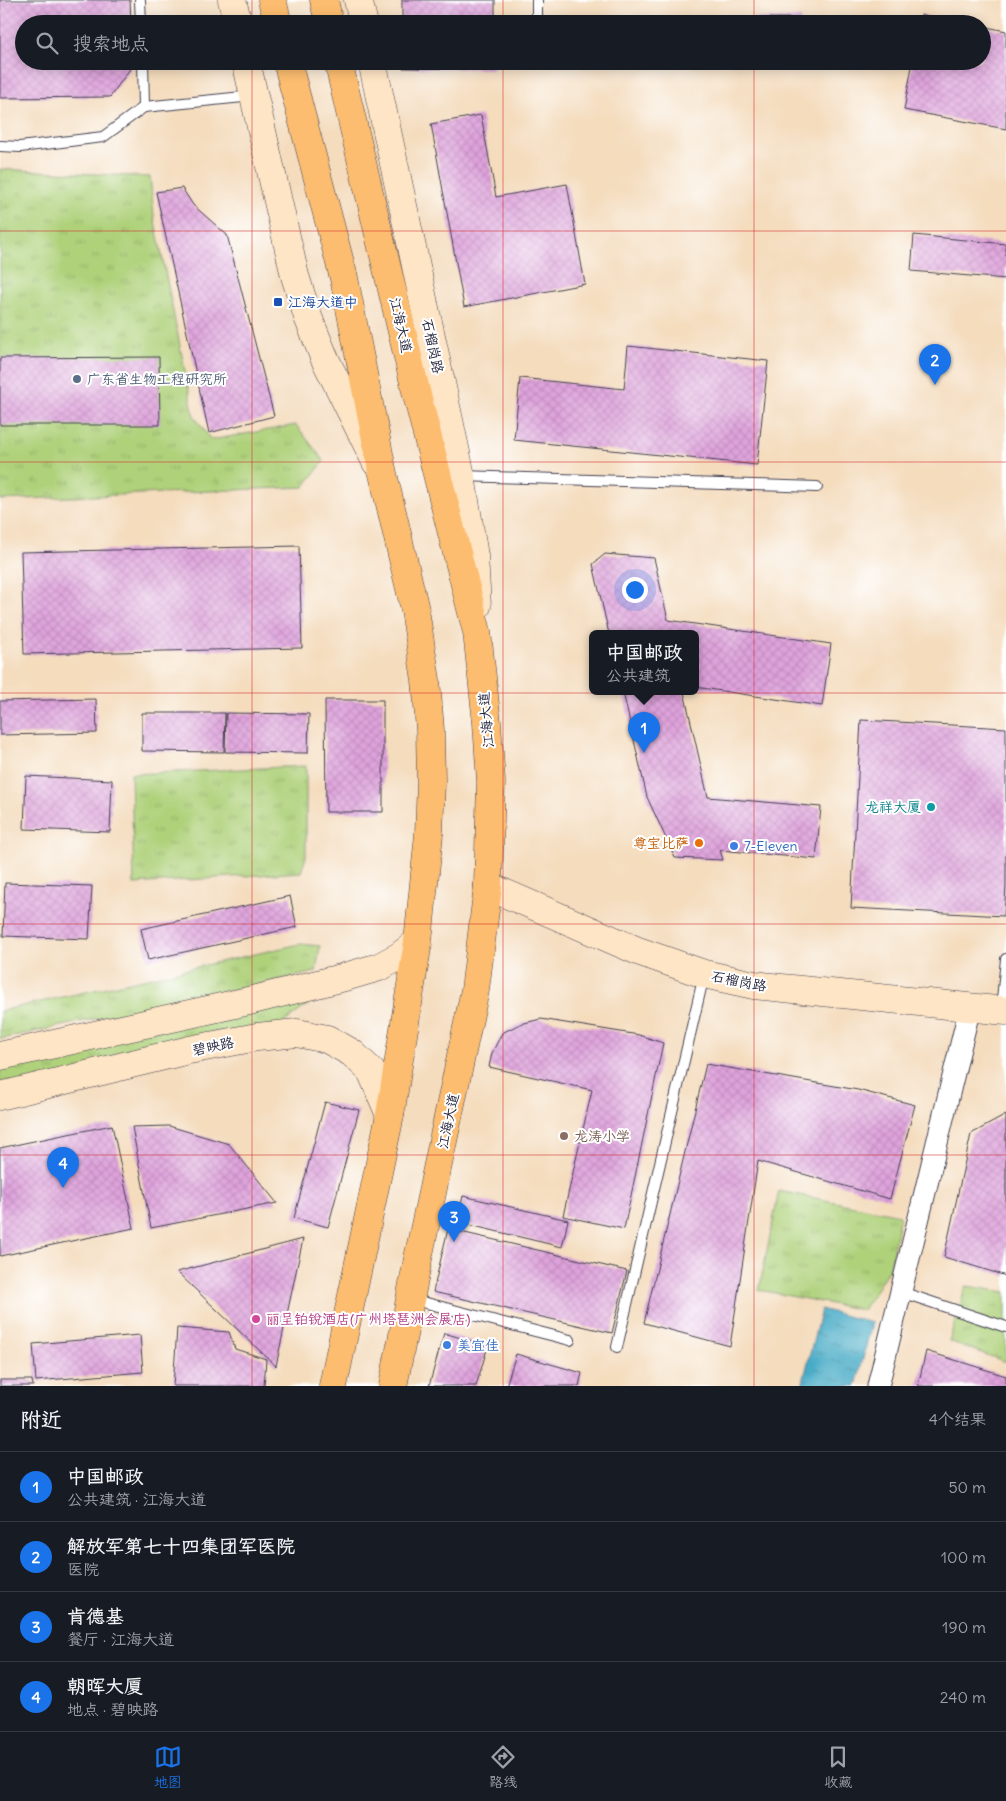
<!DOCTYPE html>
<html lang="zh">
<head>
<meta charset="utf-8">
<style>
  :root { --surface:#171b24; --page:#20242c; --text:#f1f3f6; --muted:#9ea1a6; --line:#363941; --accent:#1a73e8 }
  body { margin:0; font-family:Delius,"LXGW WenKai TC",sans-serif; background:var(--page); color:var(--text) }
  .you { position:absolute; left:634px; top:589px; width:18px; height:18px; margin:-12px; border:4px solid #fff; border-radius:50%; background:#1a73e8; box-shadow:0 0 0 8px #1a73e833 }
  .badge { display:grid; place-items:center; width:32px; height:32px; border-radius:50%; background:var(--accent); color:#fff; font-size:16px; font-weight:700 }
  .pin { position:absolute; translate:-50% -41px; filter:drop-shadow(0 1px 2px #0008) }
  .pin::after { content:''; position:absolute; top:26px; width:18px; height:15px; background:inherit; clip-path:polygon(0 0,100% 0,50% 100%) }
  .popup { position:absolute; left:589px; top:630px; width:110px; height:65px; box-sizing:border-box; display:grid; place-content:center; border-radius:8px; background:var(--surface); filter:drop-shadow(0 1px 4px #0005); font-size:16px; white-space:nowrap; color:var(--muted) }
  .popup b { font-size:19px; color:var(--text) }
  .popup::after { content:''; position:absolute; left:50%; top:100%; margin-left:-10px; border:10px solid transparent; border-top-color:var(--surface) }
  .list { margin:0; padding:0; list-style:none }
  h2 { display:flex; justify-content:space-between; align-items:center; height:65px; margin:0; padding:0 20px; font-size:21px }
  h2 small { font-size:16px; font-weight:400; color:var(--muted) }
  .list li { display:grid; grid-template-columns:32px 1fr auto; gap:15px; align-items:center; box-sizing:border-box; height:70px; padding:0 20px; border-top:1px solid var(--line) }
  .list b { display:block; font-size:19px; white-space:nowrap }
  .list p { margin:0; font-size:16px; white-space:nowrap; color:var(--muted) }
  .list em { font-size:16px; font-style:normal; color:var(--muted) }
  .icon { flex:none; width:28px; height:28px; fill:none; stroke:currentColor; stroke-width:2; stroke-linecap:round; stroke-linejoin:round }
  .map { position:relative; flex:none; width:1006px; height:1386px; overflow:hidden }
  .search { position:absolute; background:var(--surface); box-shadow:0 2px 12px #0003; left:15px; right:15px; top:15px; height:55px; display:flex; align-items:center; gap:12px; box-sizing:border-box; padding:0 18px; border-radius:28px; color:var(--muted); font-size:19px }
  .sheet { height:345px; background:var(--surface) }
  nav { display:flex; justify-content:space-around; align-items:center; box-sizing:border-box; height:70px; border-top:1px solid var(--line); background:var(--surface); font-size:14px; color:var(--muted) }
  nav a { display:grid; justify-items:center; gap:2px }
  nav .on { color:var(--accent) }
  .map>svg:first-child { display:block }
  .grass { fill:url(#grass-tufts); stroke:#687a5a }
  .water { fill:url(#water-ripples); stroke:#346680 }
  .building { fill:url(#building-cross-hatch) }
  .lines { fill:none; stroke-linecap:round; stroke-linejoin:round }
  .lane-casing { stroke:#423e4e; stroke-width:12 }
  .street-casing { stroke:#423e4e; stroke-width:23 }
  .secondary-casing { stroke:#423e4e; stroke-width:29 }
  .highway-casing { stroke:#423e4e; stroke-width:29 }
  .lane { stroke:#fff; stroke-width:10 }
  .street { stroke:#fff; stroke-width:21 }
  .secondary { stroke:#fee5c5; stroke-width:28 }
  .highway { stroke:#fcbd6f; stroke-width:28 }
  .grid { fill:none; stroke:#d62828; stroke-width:1; stroke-opacity:0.55 }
  .transit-dot { fill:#1a4fb4; stroke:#fff; stroke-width:2 }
  .service-dot { fill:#5c6f8a; stroke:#fff; stroke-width:2 }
  .culture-dot { fill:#0f9aa8; stroke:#fff; stroke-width:2 }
  .food-dot { fill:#e8710a; stroke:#fff; stroke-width:2 }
  .shop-dot { fill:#3f7fe0; stroke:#fff; stroke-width:2 }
  .education-dot { fill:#8d6e63; stroke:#fff; stroke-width:2 }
  .hotel-dot { fill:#d1479c; stroke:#fff; stroke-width:2 }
  .labels { text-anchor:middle; stroke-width:4; stroke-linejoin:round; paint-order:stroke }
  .transit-label { font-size:14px; fill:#164399; stroke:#fff; text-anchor:start }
  .street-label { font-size:14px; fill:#22223b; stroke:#fff }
  .service-label { font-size:14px; fill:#4e5e75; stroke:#fff; text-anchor:start }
  .culture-label { font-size:14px; fill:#0d838f; stroke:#fff; text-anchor:end }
  .food-label { font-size:14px; fill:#c56008; stroke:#fff; text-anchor:end }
  .shop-label { font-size:14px; fill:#366cbe; stroke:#fff; text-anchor:start }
  .education-label { font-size:14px; fill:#785e54; stroke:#fff; text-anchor:start }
  .hotel-label { font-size:14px; fill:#b23c85; stroke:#fff; text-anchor:start }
</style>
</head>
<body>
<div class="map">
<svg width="1006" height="1386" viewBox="0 0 1006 1386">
  <defs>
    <pattern id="grass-tufts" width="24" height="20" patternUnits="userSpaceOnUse" patternTransform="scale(1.25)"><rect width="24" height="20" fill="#afd17a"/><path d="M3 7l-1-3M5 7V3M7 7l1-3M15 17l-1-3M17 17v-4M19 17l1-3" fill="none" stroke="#96b36a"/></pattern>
    <pattern id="water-ripples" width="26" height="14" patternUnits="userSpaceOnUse" patternTransform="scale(1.25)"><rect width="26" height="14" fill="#47abc6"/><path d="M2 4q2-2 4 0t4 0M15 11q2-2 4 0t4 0" fill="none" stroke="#3b8ba2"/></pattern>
    <pattern id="building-cross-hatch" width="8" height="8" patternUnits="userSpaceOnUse" patternTransform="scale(1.25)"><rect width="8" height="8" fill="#dfa3dc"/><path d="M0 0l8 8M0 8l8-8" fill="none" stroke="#bf8cbe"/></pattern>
  </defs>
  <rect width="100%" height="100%" fill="#fff"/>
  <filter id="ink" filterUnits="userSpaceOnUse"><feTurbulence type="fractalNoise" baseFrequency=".02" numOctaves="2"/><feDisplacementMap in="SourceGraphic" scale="10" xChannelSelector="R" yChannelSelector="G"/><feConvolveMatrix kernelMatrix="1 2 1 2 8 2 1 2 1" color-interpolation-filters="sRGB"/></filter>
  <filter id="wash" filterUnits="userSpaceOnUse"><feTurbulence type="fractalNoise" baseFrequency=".0096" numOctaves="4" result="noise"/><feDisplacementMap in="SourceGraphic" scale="20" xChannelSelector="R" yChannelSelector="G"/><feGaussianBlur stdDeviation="1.12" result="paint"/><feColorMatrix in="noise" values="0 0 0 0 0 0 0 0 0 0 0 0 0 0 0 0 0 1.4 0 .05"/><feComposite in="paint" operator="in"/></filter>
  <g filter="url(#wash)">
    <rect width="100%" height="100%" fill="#f4dcbd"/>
    <g class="grass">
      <polygon points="0,169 150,177 154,216 194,416 211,440 296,425 324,461 304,487 0,500"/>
      <polygon points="306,766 306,857 301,872 134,884 131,774"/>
      <polygon points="300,944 320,946 316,972 0,1039 0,1011"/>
      <polygon points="329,989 278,1027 0,1090 0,1062"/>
      <polygon points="779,1191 900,1215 890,1267 863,1310 759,1290"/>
      <polygon points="966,1286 1006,1292 1006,1362 949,1341"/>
    </g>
    <polygon class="water" points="821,1309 872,1323 856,1386 802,1386"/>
    <g id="blocks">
      <g class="building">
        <polygon points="0,0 130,0 131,24 24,24 24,61 132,61 132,66 110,97 0,98"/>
        <rect x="402" y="0" width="93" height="24"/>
        <polygon points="921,15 962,23 962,24 919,24"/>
        <polygon points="801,18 801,24 574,24 574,19"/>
        <polygon points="982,26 1006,31 1006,129 904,110 913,61 982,61"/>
        <polygon points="402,61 494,61 494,69 402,68"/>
        <polygon points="481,115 496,197 567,184 585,284 464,307 431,124"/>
        <polygon points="182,188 193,205 227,235 274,416 209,433 156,192"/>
        <polygon points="914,235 1006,244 1006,279 911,271"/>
        <polygon points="628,346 768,361 757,465 514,440 520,378 624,389"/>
        <polygon points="159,357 160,425 0,425 0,358"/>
        <polygon points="299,546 302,648 24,654 21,552"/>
        <polygon points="605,554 654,558 668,620 831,644 822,706 695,687 695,634 609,634 593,564"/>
        <polygon points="623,692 684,692 708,797 821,807 816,859 720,850 723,860 675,858 647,797"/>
        <polygon points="96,699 97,733 0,735 0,701"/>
        <polygon points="325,700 383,700 383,812 326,812"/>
        <polygon points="142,713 225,713 224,752 142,751"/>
        <polygon points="226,713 309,714 308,753 225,752"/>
        <polygon points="861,720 1006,728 1006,886 1004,916 851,908"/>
        <polygon points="26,776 112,780 110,832 24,829"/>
        <polygon points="5,883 92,886 89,939 3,936"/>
        <polygon points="290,896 297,927 148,960 141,929"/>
        <polygon points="541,1019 639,1035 663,1043 624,1229 563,1216 592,1090 489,1067 492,1053 502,1033 520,1024"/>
        <polygon points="706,1064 858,1090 915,1105 890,1199 758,1161 730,1346 644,1323"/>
        <polygon points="325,1102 359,1110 328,1227 294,1218"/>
        <polygon points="1006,1115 1006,1276 944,1257 971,1134"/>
        <polygon points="112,1125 134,1228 0,1256 0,1148"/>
        <polygon points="169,1126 229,1144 277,1203 151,1228 132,1127"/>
        <polygon points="463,1196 568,1220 562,1247 457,1222"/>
        <polygon points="448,1229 627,1271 612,1333 433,1292"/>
        <polygon points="303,1239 276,1366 177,1272"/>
        <polygon points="177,1328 229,1332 235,1349 266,1359 264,1386 173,1386"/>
        <polygon points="444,1333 488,1346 476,1386 429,1386"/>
        <polygon points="140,1335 143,1372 36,1381 33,1344"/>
        <polygon points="926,1351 1006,1376 1006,1386 918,1386"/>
        <polygon points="516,1354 582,1373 579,1386 506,1386"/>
        <polygon points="0,1380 32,1380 33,1386 0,1386"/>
      </g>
    </g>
  </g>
  <g filter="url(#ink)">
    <use href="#blocks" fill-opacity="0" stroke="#423e4e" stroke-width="1"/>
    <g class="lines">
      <defs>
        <g id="lane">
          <polyline points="140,0 141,24"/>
          <polyline points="537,24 537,0"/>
          <polyline points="545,61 596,61"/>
          <polyline points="144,107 253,96"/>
          <polyline points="0,146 20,147 103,137 144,107 143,61"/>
          <polyline points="461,476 817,487"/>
          <polyline points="1001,1010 1006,959"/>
          <polyline points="901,1292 1006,1327"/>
          <polyline points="411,1299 570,1340"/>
          <polyline points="617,1347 704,975"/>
        </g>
        <polyline id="street" points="878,1386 970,1007"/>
        <g id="secondary">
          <polyline points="232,0 238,24"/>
          <polyline points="358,0 364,24"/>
          <polyline points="246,61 295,276 308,317 324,357 376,462"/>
          <polyline points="372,61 461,476 474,556 477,606"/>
          <polyline points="488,886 638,951 704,974 754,985 1006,1011"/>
          <polyline points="0,1056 253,1000 345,977 379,967 398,957 418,942"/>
          <polyline points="0,1096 189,1050 257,1037 297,1033 327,1039 352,1053 371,1071 390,1115"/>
        </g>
        <g id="highway">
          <polyline points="272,0 278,24"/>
          <polyline points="324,0 329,24"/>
          <polyline points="287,61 344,278 383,474 415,610 426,680 430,730 431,781 429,834 418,942 390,1115 333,1386"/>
          <polyline points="338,61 416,391 477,632 487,723 491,782 488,886 475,990 419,1254 393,1386"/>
        </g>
      </defs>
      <use href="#lane" class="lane-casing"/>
      <use href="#street" class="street-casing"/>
      <use href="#secondary" class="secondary-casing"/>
      <use href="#highway" class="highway-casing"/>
      <use href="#lane" class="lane"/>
      <use href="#street" class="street"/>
      <use href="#secondary" class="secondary"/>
      <use href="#highway" class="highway"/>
    </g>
  </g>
  <path class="grid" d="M252 0V24M503 0V24M754 0V24M252 61V1386M503 61V1386M754 61V1386M0 231H1006M0 462H1006M0 693H1006M0 924H1006M0 1155H1006"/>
  <rect class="transit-dot" x="273" y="297" width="10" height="10" rx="2.5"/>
  <circle class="service-dot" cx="77" cy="379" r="5"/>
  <circle class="culture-dot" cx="931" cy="807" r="5"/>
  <circle class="food-dot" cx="699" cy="843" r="5"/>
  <g class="shop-dot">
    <circle cx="734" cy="846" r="5"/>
    <circle cx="447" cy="1345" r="5"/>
  </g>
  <circle class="education-dot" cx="564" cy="1136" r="5"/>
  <circle class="hotel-dot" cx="256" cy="1319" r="5"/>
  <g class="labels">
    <g class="transit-label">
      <text x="288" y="307">江海大道中</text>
    </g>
    <g class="street-label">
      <text transform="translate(401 325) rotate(77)" y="5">江海大道</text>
      <text transform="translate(433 346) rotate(78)" y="5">石榴岗路</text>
      <text transform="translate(486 720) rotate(-95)" y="5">江海大道</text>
      <text transform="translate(739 981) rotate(11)" y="5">石榴岗路</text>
      <text transform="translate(213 1046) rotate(-12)" y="5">碧映路</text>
      <text transform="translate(448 1121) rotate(-78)" y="5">江海大道</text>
    </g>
    <g class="service-label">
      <text x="87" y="384">广东省生物工程研究所</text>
    </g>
    <g class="culture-label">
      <text x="921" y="812">龙祥大厦</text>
    </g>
    <g class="food-label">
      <text x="689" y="848">尊宝比萨</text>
    </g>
    <g class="shop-label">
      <text x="744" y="851">7-Eleven</text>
      <text x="457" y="1350">美宜佳</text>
    </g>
    <g class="education-label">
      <text x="574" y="1141">龙涛小学</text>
    </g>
    <g class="hotel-label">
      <text x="266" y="1324">丽呈铂锐酒店(广州塔琶洲会展店)</text>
    </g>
  </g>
</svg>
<div class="you"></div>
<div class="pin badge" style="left:644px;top:753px">1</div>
<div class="popup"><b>中国邮政</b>公共建筑</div>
<div class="pin badge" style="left:935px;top:385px">2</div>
<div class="pin badge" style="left:454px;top:1242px">3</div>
<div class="pin badge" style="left:63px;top:1188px">4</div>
<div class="search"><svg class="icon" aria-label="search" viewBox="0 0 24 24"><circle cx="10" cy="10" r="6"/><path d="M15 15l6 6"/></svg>搜索地点</div>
</div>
<section class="sheet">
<h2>附近<small>4个结果</small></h2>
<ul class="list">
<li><span class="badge">1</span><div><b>中国邮政</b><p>公共建筑 · 江海大道</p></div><em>50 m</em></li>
<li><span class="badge">2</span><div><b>解放军第七十四集团军医院</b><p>医院</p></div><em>100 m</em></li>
<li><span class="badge">3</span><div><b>肯德基</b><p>餐厅 · 江海大道</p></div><em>190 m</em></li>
<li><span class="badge">4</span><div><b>朝晖大厦</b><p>地点 · 碧映路</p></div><em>240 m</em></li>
</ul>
</section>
<nav>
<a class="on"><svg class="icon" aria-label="map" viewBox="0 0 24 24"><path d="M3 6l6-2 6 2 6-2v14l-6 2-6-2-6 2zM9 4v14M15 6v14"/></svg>地图</a>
<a><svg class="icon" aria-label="directions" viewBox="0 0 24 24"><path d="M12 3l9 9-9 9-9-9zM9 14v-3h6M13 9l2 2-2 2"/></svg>路线</a>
<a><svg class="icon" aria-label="saved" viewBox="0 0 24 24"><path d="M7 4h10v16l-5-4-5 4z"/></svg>收藏</a>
</nav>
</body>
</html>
